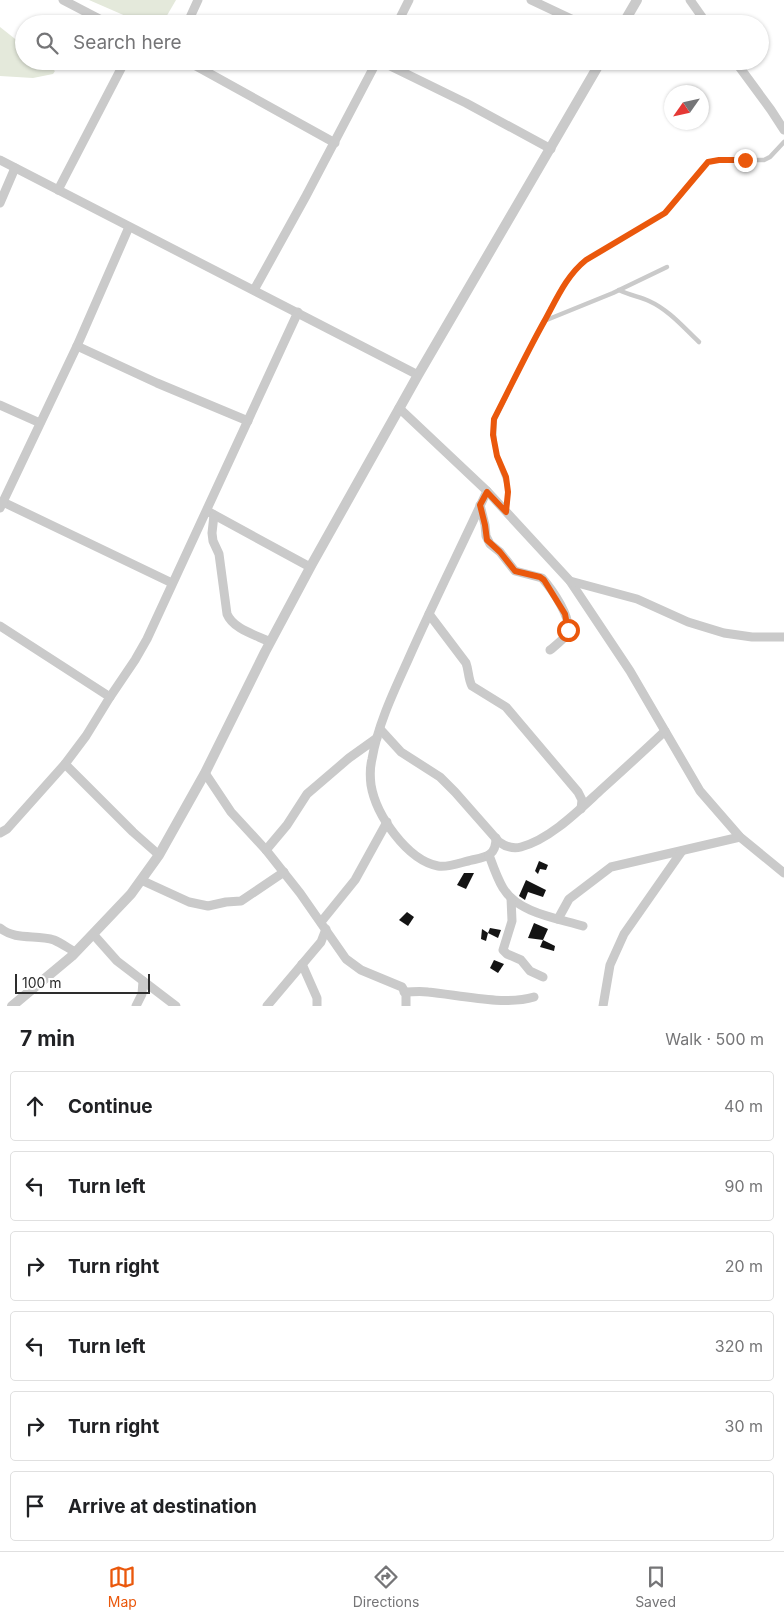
<!DOCTYPE html>
<html lang="en">
<head>
<meta charset="utf-8">
<style>
  :root { --surface:#fff; --page:#f6f6f6; --text:#202124; --muted:#757577; --line:#e0e0e0; --accent:#ea580c }
  body { margin:0; font-family:Inter,sans-serif; background:var(--page); color:var(--text) }
  .compass { position:absolute; left:664px; top:85px; width:45px; height:45px; border-radius:50%; background:var(--surface); box-shadow:0 1px 4px #0004; rotate:236deg }
  .scale { position:absolute; left:15px; bottom:12px; width:135px; box-sizing:border-box; padding-left:5px; border:2px solid #2d2d2d; border-top:0; font-size:14px; line-height:18px; white-space:nowrap; color:#2d2d2d; -webkit-text-stroke:4px #fff; paint-order:stroke }
  .stop { position:absolute; width:15px; height:15px; margin:-11px; border:4px solid #ea580c; border-radius:50%; background:#fff }
  .stop.end { background:#ea580c; border-color:#fff; box-shadow:0 1px 5px #0008 }
  .list { margin:0; padding:0; list-style:none }
  h2 { display:flex; justify-content:space-between; align-items:center; height:65px; margin:0; padding:0 20px; font-size:21px }
  h2 small { font-size:16px; font-weight:400; color:var(--muted) }
  .list li { display:grid; grid-template-columns:32px 1fr auto; gap:15px; align-items:center; box-sizing:border-box; height:70px; margin:0 10px 10px; padding:0 10px; border:1px solid var(--line); border-radius:5px }
  .list b { display:block; font-size:19px; white-space:nowrap }
  .list em { font-size:16px; font-style:normal; color:var(--muted) }
  .icon { flex:none; width:28px; height:28px; fill:none; stroke:currentColor; stroke-width:2; stroke-linecap:round; stroke-linejoin:round }
  .map { position:relative; flex:none; width:784px; height:1006px; overflow:hidden }
  .search { position:absolute; background:var(--surface); box-shadow:0 1px 4px #0004; left:15px; right:15px; top:15px; height:55px; display:flex; align-items:center; gap:12px; box-sizing:border-box; padding:0 18px; border-radius:28px; color:var(--muted); font-size:19px }
  .sheet { height:545px; background:var(--surface) }
  nav { display:flex; justify-content:space-around; align-items:center; box-sizing:border-box; height:70px; border-top:1px solid var(--line); background:var(--surface); font-size:14px; color:var(--muted) }
  nav a { display:grid; justify-items:center; gap:2px }
  nav .on { color:var(--accent) }
  .map>svg:first-child { display:block }
  .green { fill:#e4e9db }
  .building { fill:#141414 }
  .lines { fill:none; stroke-linecap:round; stroke-linejoin:round }
  .service { stroke:#cacaca; stroke-width:4.5 }
  .minor { stroke:#cacaca; stroke-width:9 }
  .tertiary { stroke:#cacaca; stroke-width:10 }
  .route { stroke:#ea580c; stroke-width:6 }
</style>
</head>
<body>
<div class="map">
<svg width="784" height="1006" viewBox="0 0 784 1006">
  <rect width="100%" height="100%" fill="#fff"/>
  <g class="green">
    <polygon points="89,0 176,0 162,24 144,24"/>
    <polygon points="0,27 24,46 24,61 42,61 55,71 53,74 33,78 0,76"/>
  </g>
  <g class="building">
    <polygon points="539,861 548,865 546,870 540,869 538,874 535,871"/>
    <polygon points="464,873 474,873 466,889 457,885"/>
    <polygon points="526,880 546,890 543,897 528,892 525,900 519,896"/>
    <polygon points="407,912 414,917 408,926 399,920"/>
    <polygon points="534,923 548,929 543,940 528,938"/>
    <polygon points="490,928 501,930 498,938 488,933 486,941 481,939 482,929 488,933"/>
    <polygon points="543,940 555,946 554,951 540,947"/>
    <polygon points="494,960 504,964 498,973 490,968"/>
  </g>
  <g class="lines">
    <g class="service">
      <path d="M619 290C629 295 640 297 649 301 669 310 684 328 699 342"/>
      <polyline points="544,321 613,293 667,267"/>
      <path d="M506 510C512 483 503 479 497 456 494 443 493 432 495 419 511 386 527 352 545 320 557 298 567 275 586 260L665 213 708 162 719 160H764L770 157 784 142"/>
    </g>
    <g class="minor">
      <polyline points="63,0 109,24"/>
      <polyline points="531,0 582,24"/>
      <polyline points="690,0 707,24"/>
      <polyline points="187,24 198,0"/>
      <polyline points="397,24 409,0"/>
      <polyline points="187,61 335,143"/>
      <polyline points="380,61 466,103 551,149"/>
      <polyline points="735,61 771,110 784,130"/>
      <polyline points="0,160 418,375"/>
      <polyline points="58,190 125,61"/>
      <polyline points="0,203 15,168"/>
      <polyline points="254,290 306,196 377,61"/>
      <polyline points="77,346 157,383 248,421"/>
      <polyline points="0,405 40,423"/>
      <polyline points="399,408 487,491 570,581 630,671 700,791 740,837 784,873"/>
      <path d="M487 491C461 548 433 603 408 660 394 691 378 724 372 759 370 767 370 777 371 785 376 815 407 860 438 866 448 868 462 862 472 860 486 857 496 856 496 838"/>
      <polyline points="3,502 172,583"/>
      <path d="M480 505 485 525 486 536 490 544 500 552 515 571 542 578C551 588 574 620 567 634 563 640 556 645 550 650"/>
      <polyline points="0,508 77,346 129,227"/>
      <polyline points="209,512 310,567"/>
      <path d="M214 515 212 533 213 541 219 554 227 614C233 629 256 635 270 642"/>
      <polyline points="570,581 637,599 688,622 724,633 752,637 784,637"/>
      <path d="M429 614 466 663C469 671 468 679 472 686L506 707 578 792 582 800 581 809"/>
      <polyline points="0,626 110,697"/>
      <path d="M380 729 401 752 440 777 455 792 499 842C506 847 513 849 521 847 551 839 580 809 602 789 623 770 644 751 665 731"/>
      <polyline points="65,764 133,832 159,855"/>
      <polyline points="205,773 231,812 266,850 300,893 346,959 361,970 402,987 406,994 406,1006"/>
      <polyline points="0,833 7,829 65,764 86,736 110,697 135,660 147,639 298,312"/>
      <polyline points="266,850 287,825 307,794 349,758 377,738"/>
      <path d="M489 855C493 866 497 878 503 888 518 913 556 918 583 926"/>
      <polyline points="141,880 189,902 208,906 226,902 241,901 284,872"/>
      <polyline points="511,898 512,921 503,950 507,954 521,960 530,971 543,977"/>
      <polyline points="558,919 569,899 611,867 740,837"/>
      <polyline points="321,922 355,880 387,822"/>
      <path d="M0 928C16 941 36 934 54 940 61 943 68 948 75 952"/>
      <polyline points="93,934 117,961 176,1006"/>
      <polyline points="302,964 317,998 317,1006"/>
      <path d="M404 992C412 992 420 991 428 992 459 995 505 1006 534 997"/>
      <polyline points="136,1006 142,994 143,981"/>
      <polyline points="267,1006 321,942 326,929"/>
      <polyline points="603,1006 610,965 624,934 682,851"/>
    </g>
    <g class="tertiary">
      <polyline points="623,24 637,0"/>
      <polyline points="12,1006 72,956 93,934 131,894 159,855 205,773 265,652 312,564 418,375 601,61"/>
    </g>
  </g>
  <g class="lines">
    <path class="route" d="M568 630 565 614 544 580 540 577 515 571 500 552 487 540 485 525 480 505 487 492 506 512 508 492 506 477 497 456 493 435 494 419C511 386 527 352 545 320 557 298 567 275 586 260L665 213 708 162 719 160H745"/>
  </g>
</svg>
<svg class="compass" viewBox="-18 -18 36 36"><path d="M0-13l5 13h-10z" fill="#e53935"/><path d="M0 13l5-13h-10z" fill="#757577"/></svg>
<div class="scale">100 m</div>
<div class="stop" style="left:568px;top:630px"></div>
<div class="stop end" style="left:745px;top:160px"></div>
<div class="search"><svg class="icon" aria-label="search" viewBox="0 0 24 24"><circle cx="10" cy="10" r="6"/><path d="M15 15l6 6"/></svg>Search here</div>
</div>
<section class="sheet">
<h2>7 min<small>Walk · 500 m</small></h2>
<ul class="list">
<li><svg class="icon" aria-label="ahead" viewBox="0 0 24 24"><path d="M12 20V5M6 11l6-6 6 6"/></svg><div><b>Continue</b></div><em>40 m</em></li>
<li><svg class="icon" aria-label="left" viewBox="0 0 24 24"><path d="M17 20v-9H6M10 6l-5 5 5 5"/></svg><div><b>Turn left</b></div><em>90 m</em></li>
<li><svg class="icon" aria-label="right" viewBox="0 0 24 24"><path d="M7 20v-9h11M14 6l5 5-5 5"/></svg><div><b>Turn right</b></div><em>20 m</em></li>
<li><svg class="icon" aria-label="left" viewBox="0 0 24 24"><path d="M17 20v-9H6M10 6l-5 5 5 5"/></svg><div><b>Turn left</b></div><em>320 m</em></li>
<li><svg class="icon" aria-label="right" viewBox="0 0 24 24"><path d="M7 20v-9h11M14 6l5 5-5 5"/></svg><div><b>Turn right</b></div><em>30 m</em></li>
<li><svg class="icon" aria-label="arrive" viewBox="0 0 24 24"><path d="M6 21V4h12l-3 4 3 4H6"/></svg><div><b>Arrive at destination</b></div></li>
</ul>
</section>
<nav>
<a class="on"><svg class="icon" aria-label="map" viewBox="0 0 24 24"><path d="M3 6l6-2 6 2 6-2v14l-6 2-6-2-6 2zM9 4v14M15 6v14"/></svg>Map</a>
<a><svg class="icon" aria-label="directions" viewBox="0 0 24 24"><path d="M12 3l9 9-9 9-9-9zM9 14v-3h6M13 9l2 2-2 2"/></svg>Directions</a>
<a><svg class="icon" aria-label="saved" viewBox="0 0 24 24"><path d="M7 4h10v16l-5-4-5 4z"/></svg>Saved</a>
</nav>
</body>
</html>
